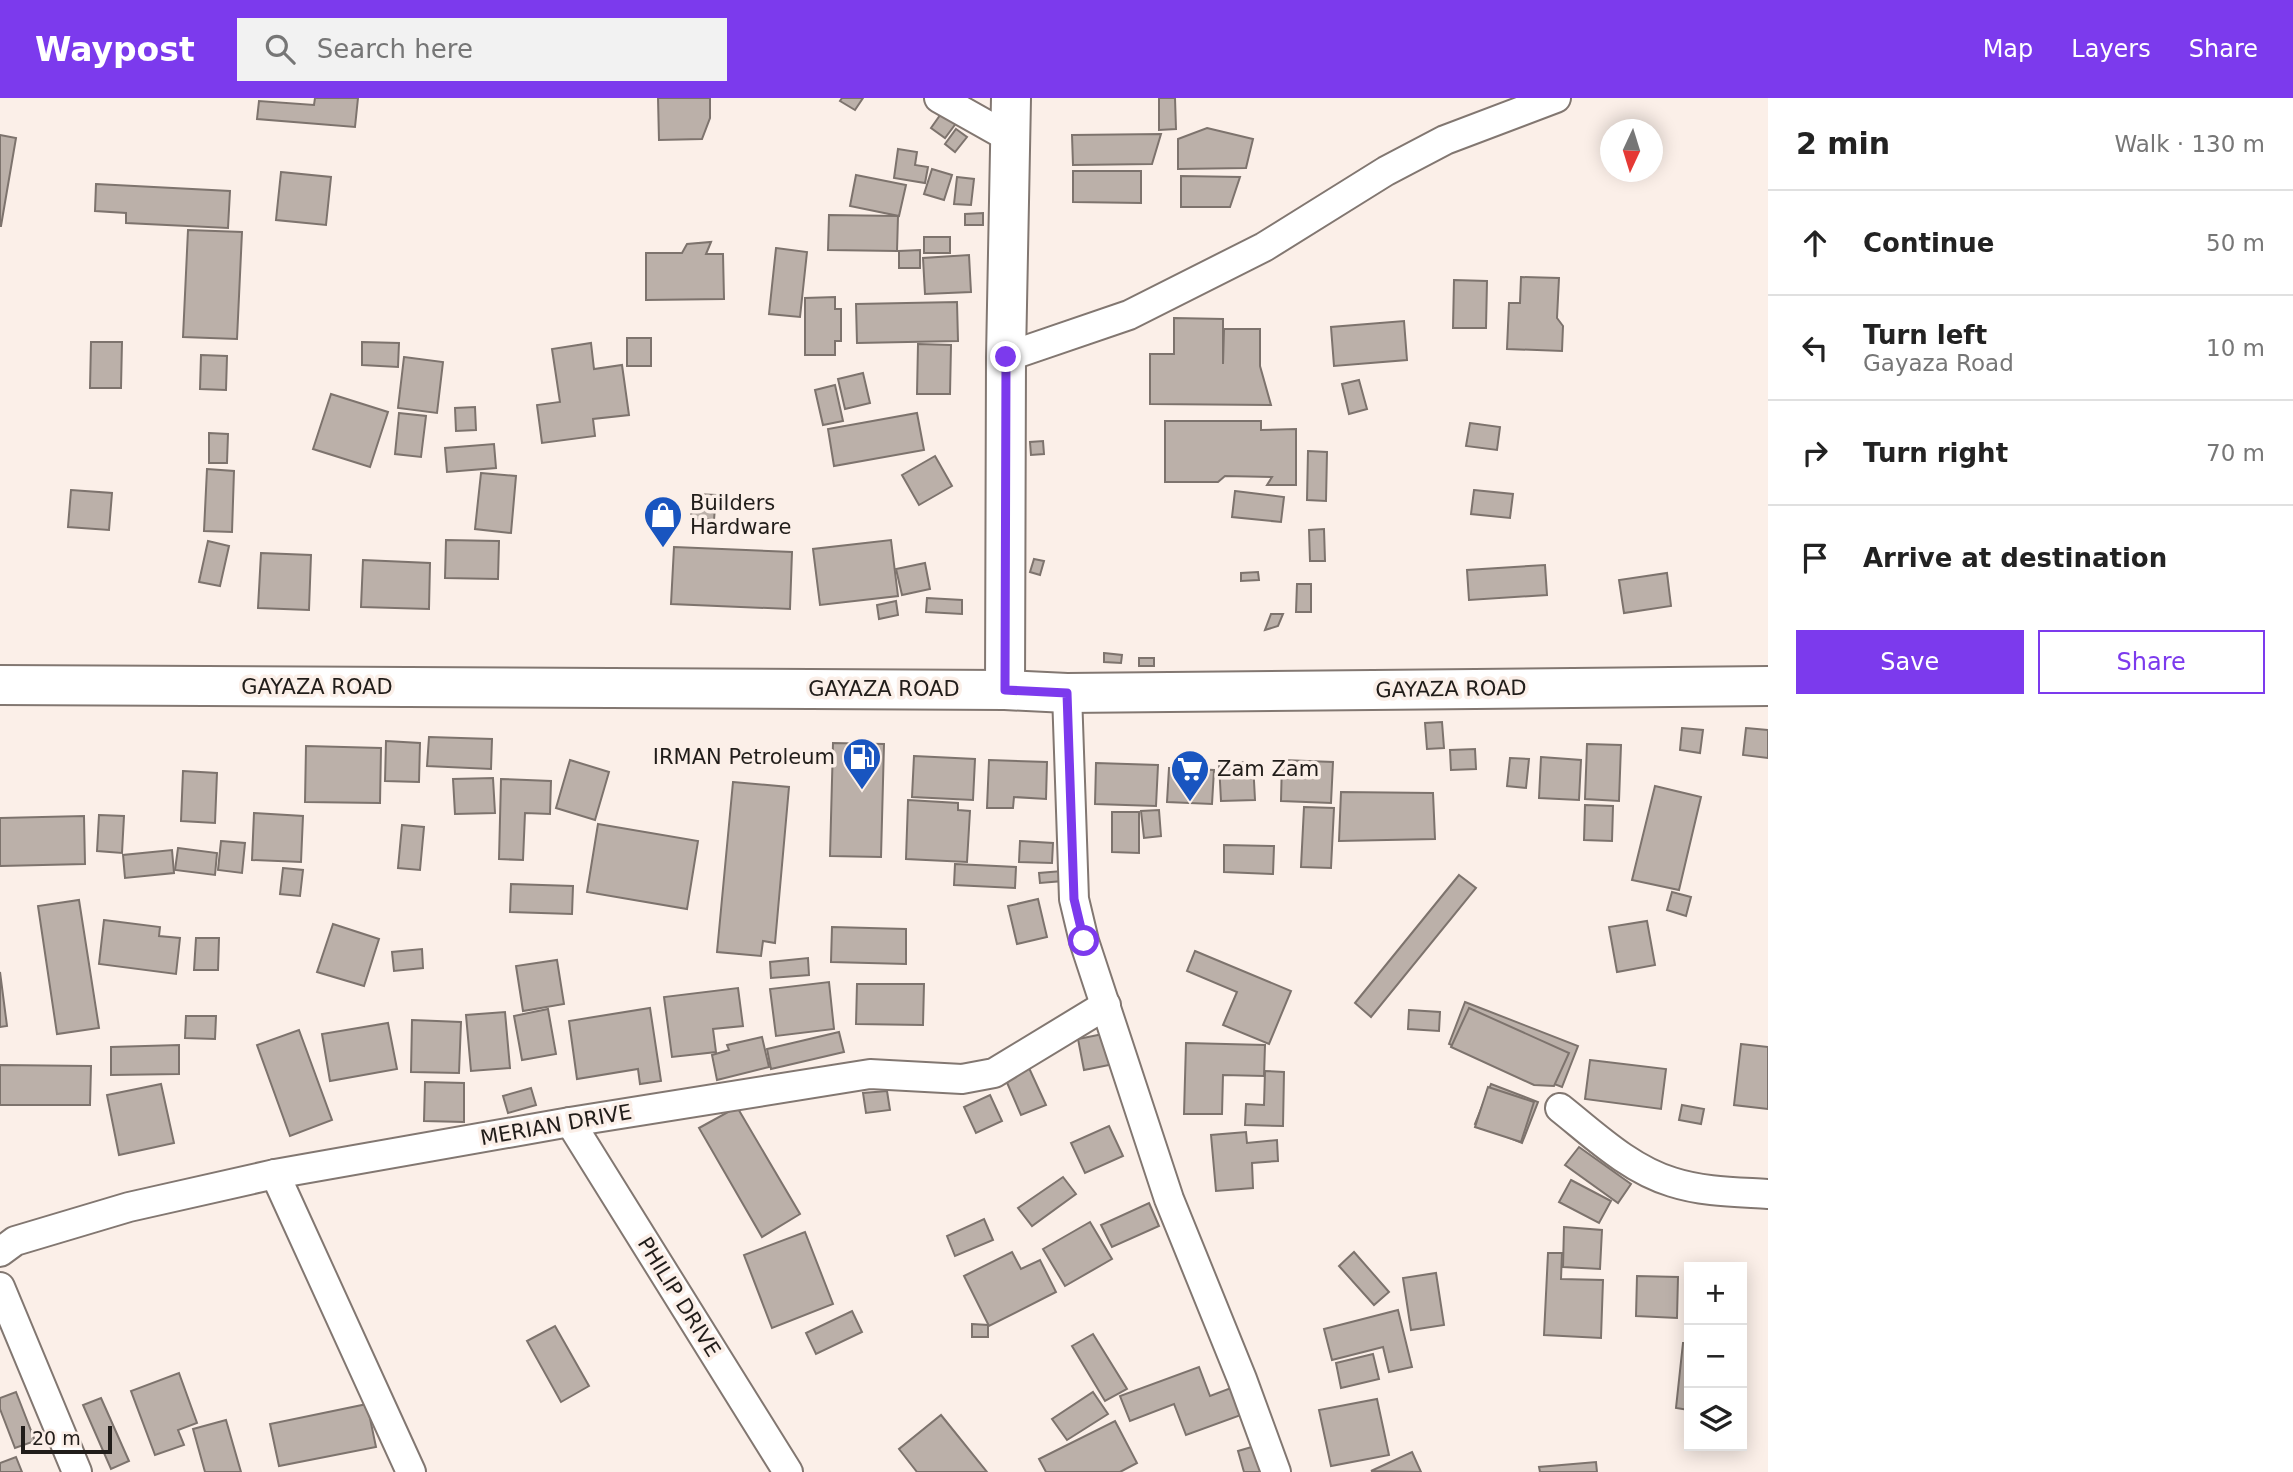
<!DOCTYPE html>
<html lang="en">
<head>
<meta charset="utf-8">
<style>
  :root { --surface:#fff; --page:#f2f2f2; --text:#222; --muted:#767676; --line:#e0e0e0; --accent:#7c3aed }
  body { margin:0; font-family:"DejaVu Sans",sans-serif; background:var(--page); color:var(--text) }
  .controls { position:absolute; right:21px; bottom:21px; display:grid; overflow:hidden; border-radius:0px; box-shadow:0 4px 18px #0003 }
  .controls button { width:63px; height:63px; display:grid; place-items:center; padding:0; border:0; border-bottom:2px solid var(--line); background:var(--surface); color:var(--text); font:35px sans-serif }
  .compass { position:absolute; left:1600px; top:21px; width:63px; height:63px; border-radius:50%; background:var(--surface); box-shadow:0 4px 18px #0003; rotate:184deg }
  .scale { position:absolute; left:21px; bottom:18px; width:91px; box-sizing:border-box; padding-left:7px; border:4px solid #211d1a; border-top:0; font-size:19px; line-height:24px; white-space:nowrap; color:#211d1a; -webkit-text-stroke:5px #fbefe8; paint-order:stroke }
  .stop { position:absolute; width:21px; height:21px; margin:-16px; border:5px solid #7c3aed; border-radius:50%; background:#fff }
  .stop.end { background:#7c3aed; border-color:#fff; box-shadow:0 2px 7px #0008 }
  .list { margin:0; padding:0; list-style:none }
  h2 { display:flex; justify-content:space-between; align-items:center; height:91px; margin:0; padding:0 28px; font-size:30px }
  h2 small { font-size:23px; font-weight:400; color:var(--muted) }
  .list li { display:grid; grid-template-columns:46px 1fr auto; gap:21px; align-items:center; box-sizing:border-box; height:105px; padding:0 28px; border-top:2px solid var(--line) }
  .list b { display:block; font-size:26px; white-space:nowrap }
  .list p { margin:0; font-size:23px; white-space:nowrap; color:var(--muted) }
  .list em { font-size:23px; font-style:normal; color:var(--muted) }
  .actions { display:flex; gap:14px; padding:21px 28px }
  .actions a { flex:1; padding:16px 0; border:2px solid var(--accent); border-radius:0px; text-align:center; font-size:24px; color:var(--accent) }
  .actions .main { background:var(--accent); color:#fff }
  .icon { flex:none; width:38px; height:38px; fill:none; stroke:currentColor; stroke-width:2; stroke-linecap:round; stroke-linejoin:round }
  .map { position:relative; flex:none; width:1768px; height:1374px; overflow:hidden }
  header { display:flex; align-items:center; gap:42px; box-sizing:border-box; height:98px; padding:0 35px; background:var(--accent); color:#fff }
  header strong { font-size:33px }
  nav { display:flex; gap:38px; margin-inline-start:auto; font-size:24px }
  .search { width:490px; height:63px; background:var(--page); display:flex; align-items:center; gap:18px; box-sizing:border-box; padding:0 24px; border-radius:0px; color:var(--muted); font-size:26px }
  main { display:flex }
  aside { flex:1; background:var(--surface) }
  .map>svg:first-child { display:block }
  .building { fill:#bbb0a9; stroke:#7d736d; stroke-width:2 }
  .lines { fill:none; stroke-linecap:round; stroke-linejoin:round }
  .street-casing { stroke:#827771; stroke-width:32 }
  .secondary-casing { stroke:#827771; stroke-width:42 }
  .primary-casing { stroke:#827771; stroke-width:42 }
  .street { stroke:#fff; stroke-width:28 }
  .secondary { stroke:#fff; stroke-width:38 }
  .primary { stroke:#fff; stroke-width:38 }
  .route { stroke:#7c3aed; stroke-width:9 }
  .labels { text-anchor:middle; stroke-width:7; stroke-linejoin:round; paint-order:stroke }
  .poi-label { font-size:21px; fill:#211d1a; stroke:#fbefe8; text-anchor:start }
  .street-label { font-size:21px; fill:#211d1a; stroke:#fbefe8 }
</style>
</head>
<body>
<header>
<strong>Waypost</strong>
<div class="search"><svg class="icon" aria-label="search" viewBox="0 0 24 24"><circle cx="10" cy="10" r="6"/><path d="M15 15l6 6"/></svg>Search here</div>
<nav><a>Map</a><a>Layers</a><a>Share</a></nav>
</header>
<main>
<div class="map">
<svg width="1768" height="1374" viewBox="0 0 1768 1374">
  <rect width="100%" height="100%" fill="#fbefe8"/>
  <g class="building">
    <polygon points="315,0 358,0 355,29 257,21 259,3 314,7"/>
    <polygon points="658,0 710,0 710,20 702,41 659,42"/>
    <polygon points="842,0 863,0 855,12 840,3"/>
    <polygon points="1159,0 1175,0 1176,31 1159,32"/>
    <polygon points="943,13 957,24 945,40 931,30"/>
    <polygon points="1207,30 1253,41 1246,70 1178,71 1178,41"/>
    <polygon points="956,31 967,39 955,54 945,46"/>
    <polygon points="1161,36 1152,66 1073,67 1072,37"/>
    <polygon points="0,37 16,40 1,128 0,128"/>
    <polygon points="898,51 917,54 915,67 928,69 925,85 894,80"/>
    <polygon points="932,71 952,77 944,102 924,96"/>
    <polygon points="1073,73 1141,73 1141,105 1073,104"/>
    <polygon points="281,74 331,79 326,127 276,122"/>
    <polygon points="856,77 906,87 899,118 850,108"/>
    <polygon points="1181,78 1240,79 1230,109 1181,109"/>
    <polygon points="957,79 974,81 971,107 954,106"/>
    <polygon points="96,86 230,93 228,130 126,125 126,115 95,113"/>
    <polygon points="983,115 983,127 965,127 965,116"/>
    <polygon points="829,117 898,118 897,153 828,152"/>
    <polygon points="188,132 242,134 237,241 183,239"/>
    <rect x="924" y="139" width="26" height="16"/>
    <polygon points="711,144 706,156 723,156 724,201 646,202 646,155 682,155 687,146"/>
    <polygon points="776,150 807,154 800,219 769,216"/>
    <polygon points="920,152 920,170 899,170 899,153"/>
    <polygon points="969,157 971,194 925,196 923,160"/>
    <polygon points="1521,179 1559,180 1557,220 1563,228 1562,253 1507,251 1509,205 1520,205"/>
    <polygon points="1454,182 1487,183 1486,230 1453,230"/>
    <polygon points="835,199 835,211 841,211 841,243 835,243 835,257 805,257 805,200"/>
    <polygon points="957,204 958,243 857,245 856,206"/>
    <polygon points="1174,220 1223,221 1223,266 1224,231 1260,231 1260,268 1271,307 1150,306 1150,256 1174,256"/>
    <polygon points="1404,223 1407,262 1334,268 1331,229"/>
    <rect x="627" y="240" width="24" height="28"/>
    <polygon points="91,244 122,244 121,290 90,290"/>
    <polygon points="362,244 399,245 398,269 362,267"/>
    <polygon points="591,245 594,271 622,267 629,317 593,321 595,338 542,345 537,307 560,304 552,251"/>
    <polygon points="918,246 951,247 950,296 917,296"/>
    <polygon points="201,257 227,258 226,292 200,291"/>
    <polygon points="404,259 443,264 437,315 398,310"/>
    <polygon points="863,275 870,305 845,311 838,281"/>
    <polygon points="1359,282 1367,311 1349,316 1342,286"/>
    <polygon points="835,287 843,323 823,327 815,292"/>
    <polygon points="331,296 388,314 370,369 313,351"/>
    <polygon points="475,309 476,332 456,333 455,310"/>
    <polygon points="399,315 426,318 421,359 395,356"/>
    <polygon points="917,315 924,352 834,368 828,331"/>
    <polygon points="1165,323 1261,323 1261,332 1296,331 1296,387 1267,387 1272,379 1225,378 1218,384 1165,384"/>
    <polygon points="1470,325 1500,329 1497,352 1466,348"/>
    <polygon points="209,335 228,336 227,365 209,365"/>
    <polygon points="1043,343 1044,356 1031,357 1030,344"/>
    <polygon points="494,346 496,370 447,374 445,350"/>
    <polygon points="1308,353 1327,354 1326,403 1307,402"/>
    <polygon points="935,358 952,388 919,407 902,377"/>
    <polygon points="207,371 234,373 232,434 204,433"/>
    <polygon points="481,375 516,378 511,435 475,431"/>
    <polygon points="71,392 112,395 109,432 68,429"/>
    <polygon points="1474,392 1513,396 1510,420 1471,416"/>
    <polygon points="1235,393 1284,399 1281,424 1232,419"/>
    <polygon points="693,396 716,397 714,422 691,420"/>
    <polygon points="1324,431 1325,463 1310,463 1309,432"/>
    <polygon points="446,442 499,443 498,481 445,480"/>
    <polygon points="891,442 898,498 820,507 813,451"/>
    <polygon points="208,443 229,448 220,488 199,484"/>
    <polygon points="674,449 792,454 790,511 671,506"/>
    <polygon points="261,455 311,457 309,512 258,510"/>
    <polygon points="1034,461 1044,463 1040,477 1030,474"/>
    <polygon points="363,462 430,465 429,511 361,509"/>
    <polygon points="925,465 930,491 902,497 896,471"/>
    <polygon points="1545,467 1547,497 1469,502 1467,472"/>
    <polygon points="1258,474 1259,482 1241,483 1241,475"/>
    <polygon points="1667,475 1671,508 1624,515 1619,482"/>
    <polygon points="1297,486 1311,486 1311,514 1296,514"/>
    <polygon points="927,500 962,502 962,516 926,514"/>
    <polygon points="896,503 898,517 879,521 877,507"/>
    <polygon points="1271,516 1283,516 1278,528 1265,532"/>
    <polygon points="1104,555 1122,557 1121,565 1104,564"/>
    <rect x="1139" y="560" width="15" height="8"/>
    <polygon points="1442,624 1444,650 1427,651 1425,625"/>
    <polygon points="1682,630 1703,632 1700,655 1680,652"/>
    <polygon points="1746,630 1768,632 1768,660 1743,657"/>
    <polygon points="429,639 492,641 491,671 427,668"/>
    <polygon points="386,643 420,645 419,684 385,683"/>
    <polygon points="833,645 884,646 881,759 830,758"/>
    <polygon points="1587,646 1621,647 1619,703 1585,701"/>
    <polygon points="306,648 381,650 380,705 305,704"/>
    <polygon points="1475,651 1476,671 1451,672 1450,652"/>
    <polygon points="914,658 975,661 973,702 912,699"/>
    <polygon points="1541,659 1581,662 1579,702 1539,700"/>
    <polygon points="1510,660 1529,661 1526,690 1507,688"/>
    <polygon points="570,662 609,674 595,722 556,710"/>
    <polygon points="989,662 1047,664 1046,701 1014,699 1013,710 987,710"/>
    <polygon points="1282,662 1333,664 1331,705 1281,703"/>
    <polygon points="1253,664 1255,702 1221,703 1219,665"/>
    <polygon points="1096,665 1158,667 1156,708 1095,706"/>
    <polygon points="1169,670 1214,672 1212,706 1167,704"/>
    <polygon points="183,673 217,675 215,725 181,723"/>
    <polygon points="493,680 495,715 455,716 453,681"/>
    <polygon points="501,681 551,683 550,716 525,715 523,762 499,761"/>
    <polygon points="733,684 789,689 775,845 763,843 761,858 717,854"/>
    <polygon points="1655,688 1701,699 1679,792 1632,782"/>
    <polygon points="1341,694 1433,695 1435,741 1339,743"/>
    <polygon points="908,702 958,705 958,712 970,713 967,764 906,761"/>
    <polygon points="1585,707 1613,708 1612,743 1584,742"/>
    <polygon points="1304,709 1334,710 1331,770 1301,769"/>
    <polygon points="1159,712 1161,738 1144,740 1141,713"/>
    <polygon points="1112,714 1139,714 1139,755 1112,754"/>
    <polygon points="254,715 303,718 301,764 252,762"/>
    <polygon points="99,717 124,718 122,755 97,753"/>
    <polygon points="84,718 85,766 0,768 0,720"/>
    <polygon points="598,726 698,743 687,811 587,794"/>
    <polygon points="402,727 424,729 420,772 398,770"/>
    <polygon points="221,743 245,745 242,775 218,772"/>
    <polygon points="1020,743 1053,745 1052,765 1019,764"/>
    <polygon points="1224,747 1274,748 1273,776 1224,774"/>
    <polygon points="178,750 217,755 215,777 175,772"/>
    <polygon points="172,752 174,775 125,780 123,757"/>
    <polygon points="955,766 1016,769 1015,790 954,787"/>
    <polygon points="283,770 303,772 300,798 280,796"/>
    <polygon points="1062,773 1063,783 1040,785 1039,775"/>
    <polygon points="1459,777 1476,790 1371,919 1355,905"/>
    <polygon points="511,786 573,788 572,816 510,814"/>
    <polygon points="1672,794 1691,799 1686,818 1667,812"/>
    <polygon points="1038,801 1047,839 1017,846 1008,808"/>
    <polygon points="79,802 99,930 57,936 38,808"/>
    <polygon points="104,822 160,829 159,838 180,840 176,876 99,866"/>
    <polygon points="1647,823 1655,867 1617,874 1609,829"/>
    <polygon points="333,826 379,841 364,888 317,874"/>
    <polygon points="832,829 906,831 906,866 831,864"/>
    <polygon points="196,840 219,840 218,872 194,872"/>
    <polygon points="422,851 423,870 394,873 392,854"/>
    <polygon points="1195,853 1291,893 1269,946 1223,927 1237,894 1187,873"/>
    <polygon points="808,860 809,877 771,880 770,864"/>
    <polygon points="557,862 564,906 523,913 516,868"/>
    <polygon points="0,874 7,928 0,929"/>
    <polygon points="829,884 834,931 776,938 770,891"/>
    <polygon points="857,886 924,886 923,927 856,926"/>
    <polygon points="738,890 743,928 713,931 716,954 672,959 664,899"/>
    <polygon points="1465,904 1578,948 1562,989 1449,946"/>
    <polygon points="650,910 661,983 640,986 638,971 577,981 569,923"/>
    <polygon points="1469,910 1569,955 1554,988 1534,987 1451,949"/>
    <polygon points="548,911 556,956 522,962 514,918"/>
    <polygon points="1409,912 1440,914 1439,933 1408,931"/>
    <polygon points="505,914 510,970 471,973 466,917"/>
    <polygon points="186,918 216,918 215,941 185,940"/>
    <polygon points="412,922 461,924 459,975 411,974"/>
    <polygon points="388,925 397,971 330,983 322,936"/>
    <polygon points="299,932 332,1022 290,1038 257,947"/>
    <polygon points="839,934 844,954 771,971 767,951"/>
    <polygon points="1113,934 1119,965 1084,972 1078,941"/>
    <polygon points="762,939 769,969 717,982 712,957 729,952 727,947"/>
    <polygon points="1186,945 1265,947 1264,978 1223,977 1222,1016 1184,1016"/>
    <polygon points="1741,946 1768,949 1768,1011 1734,1007"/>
    <polygon points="179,947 179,976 111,977 111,949"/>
    <polygon points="1590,962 1666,971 1661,1011 1585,1001"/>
    <polygon points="0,967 91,968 90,1007 0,1007"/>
    <polygon points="1029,970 1046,1007 1021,1017 1005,980"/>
    <polygon points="1265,973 1284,974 1283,1028 1245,1027 1246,1006 1264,1007"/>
    <polygon points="425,984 464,985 464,1024 424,1023"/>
    <polygon points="161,986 174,1045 119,1057 107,997"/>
    <polygon points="1491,986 1538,1004 1522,1045 1475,1026"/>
    <polygon points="1488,989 1534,1004 1521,1044 1475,1029"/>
    <polygon points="531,990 536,1007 508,1015 503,998"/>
    <polygon points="887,993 890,1012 866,1015 863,995"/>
    <polygon points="990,997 1002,1023 976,1035 964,1009"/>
    <polygon points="1682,1007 1704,1011 1701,1026 1679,1022"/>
    <polygon points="737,1009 800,1116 762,1139 699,1030"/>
    <polygon points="1109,1028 1123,1058 1085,1075 1071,1045"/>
    <polygon points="1246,1034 1247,1045 1277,1042 1278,1063 1252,1065 1253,1090 1216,1093 1211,1037"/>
    <polygon points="1579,1049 1631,1086 1618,1105 1565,1067"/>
    <polygon points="1063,1079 1076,1096 1032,1128 1018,1110"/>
    <polygon points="1571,1082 1611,1103 1599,1125 1559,1104"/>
    <polygon points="1149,1105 1159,1128 1112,1149 1101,1127"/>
    <polygon points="984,1121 993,1142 955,1158 947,1138"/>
    <polygon points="1090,1124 1112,1161 1065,1188 1043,1151"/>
    <polygon points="1564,1129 1602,1132 1600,1171 1563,1169"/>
    <polygon points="805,1134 833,1206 772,1230 744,1157"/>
    <polygon points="1012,1154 1021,1171 1040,1162 1056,1194 989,1228 964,1178"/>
    <polygon points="1354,1154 1389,1194 1374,1207 1339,1168"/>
    <polygon points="1548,1155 1562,1155 1561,1181 1603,1182 1601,1240 1544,1237"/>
    <polygon points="1436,1175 1444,1227 1411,1232 1403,1180"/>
    <polygon points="1637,1178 1678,1179 1677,1220 1636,1218"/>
    <polygon points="1398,1212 1412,1269 1389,1274 1383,1249 1332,1262 1324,1231"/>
    <polygon points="852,1213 862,1234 816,1256 806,1235"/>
    <polygon points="972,1226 988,1227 988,1239 972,1239"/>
    <polygon points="555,1228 589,1288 561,1304 527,1243"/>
    <polygon points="1093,1236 1127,1291 1105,1303 1072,1248"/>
    <polygon points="1683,1245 1689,1245 1689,1312 1676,1310"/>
    <polygon points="1373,1256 1379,1281 1341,1290 1336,1265"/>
    <polygon points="1199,1269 1210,1298 1231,1290 1241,1317 1186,1337 1174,1306 1130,1323 1120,1298"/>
    <polygon points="179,1275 197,1325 178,1332 184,1347 155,1357 131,1293"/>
    <polygon points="16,1294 35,1343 15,1350 0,1311 0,1300"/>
    <polygon points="1093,1294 1108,1316 1067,1342 1052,1321"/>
    <polygon points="101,1300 129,1363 111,1371 83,1307"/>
    <polygon points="1377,1301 1389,1357 1331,1368 1319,1312"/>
    <polygon points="367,1306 376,1349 279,1368 270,1326"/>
    <polygon points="941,1317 987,1374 917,1374 899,1351"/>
    <polygon points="226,1322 241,1374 205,1374 193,1331"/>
    <polygon points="1115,1323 1137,1365 1120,1374 1046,1374 1039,1361"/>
    <polygon points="1262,1346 1270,1374 1244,1374 1238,1353"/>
    <polygon points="1412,1354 1421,1374 1371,1373"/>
    <polygon points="16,1359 22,1374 0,1374 0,1365"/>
    <polygon points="1596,1364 1597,1374 1540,1374 1539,1369"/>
  </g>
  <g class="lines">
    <defs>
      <g id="street">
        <polyline points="939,0 1010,40"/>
        <polyline points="1006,259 1129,217 1264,149 1386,73 1445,42 1556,0"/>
        <polyline points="1067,595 1074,801 1084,843 1169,1101 1242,1281 1276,1374"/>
        <path d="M1560 1010C1594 1037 1629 1071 1672 1084 1703 1094 1736 1094 1768 1096"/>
        <polyline points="570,1024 788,1374"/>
        <polyline points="275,1076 411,1374"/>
        <polyline points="0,1154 15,1143 129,1109 275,1076 570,1024 870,976 962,981 994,975 1106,907"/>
        <polyline points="0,1189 77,1374"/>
      </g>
      <polyline id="secondary" points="1005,592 1006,259 1011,0"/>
      <polyline id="primary" points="0,587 1005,592 1067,595 1768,588"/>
    </defs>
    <use href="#street" class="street-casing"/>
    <use href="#secondary" class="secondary-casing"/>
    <use href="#primary" class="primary-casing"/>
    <use href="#street" class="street"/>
    <use href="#secondary" class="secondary"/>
    <use href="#primary" class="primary"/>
  </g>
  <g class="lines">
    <polyline class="route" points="1006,259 1005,592 1067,595 1074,801 1084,843"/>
  </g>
  <defs>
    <symbol id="shop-pin" viewBox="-11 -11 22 30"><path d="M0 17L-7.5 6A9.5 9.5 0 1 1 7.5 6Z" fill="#1955c0" stroke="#fbefe8"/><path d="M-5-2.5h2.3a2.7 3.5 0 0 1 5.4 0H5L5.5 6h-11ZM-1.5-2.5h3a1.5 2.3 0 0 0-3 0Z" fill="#fff"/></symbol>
    <symbol id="fuel-pin" viewBox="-11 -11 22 30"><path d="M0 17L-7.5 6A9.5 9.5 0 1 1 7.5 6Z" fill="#1955c0" stroke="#fbefe8"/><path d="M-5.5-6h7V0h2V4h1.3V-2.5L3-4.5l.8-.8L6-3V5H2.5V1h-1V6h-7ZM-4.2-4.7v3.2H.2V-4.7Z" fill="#fff"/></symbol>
    <symbol id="supermarket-pin" viewBox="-11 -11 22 30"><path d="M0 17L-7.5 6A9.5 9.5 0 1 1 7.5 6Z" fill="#1955c0" stroke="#fbefe8"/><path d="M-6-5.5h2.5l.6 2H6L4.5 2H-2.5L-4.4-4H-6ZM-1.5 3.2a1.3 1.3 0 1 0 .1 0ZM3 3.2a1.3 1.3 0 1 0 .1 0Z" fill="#fff"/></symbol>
  </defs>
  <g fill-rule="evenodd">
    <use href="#shop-pin" x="641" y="395" width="44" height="60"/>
    <use href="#fuel-pin" x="840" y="637" width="44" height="60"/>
    <use href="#supermarket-pin" x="1168" y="649" width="44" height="60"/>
  </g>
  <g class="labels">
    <g class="poi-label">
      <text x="690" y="412">Builders<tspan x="690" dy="24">Hardware</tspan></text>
      <text x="835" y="666" text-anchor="end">IRMAN Petroleum</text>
      <text x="1217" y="678">Zam Zam</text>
    </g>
    <g class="street-label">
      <text x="317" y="596">GAYAZA ROAD</text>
      <text x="884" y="598">GAYAZA ROAD</text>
      <text transform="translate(1451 591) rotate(-1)" y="7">GAYAZA ROAD</text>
      <text transform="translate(556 1027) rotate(-10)" y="7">MERIAN DRIVE</text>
      <text transform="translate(679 1199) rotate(58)" y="7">PHILIP DRIVE</text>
    </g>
  </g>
</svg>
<div class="controls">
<button>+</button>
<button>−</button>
<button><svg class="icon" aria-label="layers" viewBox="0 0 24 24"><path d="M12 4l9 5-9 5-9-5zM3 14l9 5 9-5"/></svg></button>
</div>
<svg class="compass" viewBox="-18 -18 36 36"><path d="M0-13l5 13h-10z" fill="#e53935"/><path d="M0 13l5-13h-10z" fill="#767676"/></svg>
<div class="scale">20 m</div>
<div class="stop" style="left:1084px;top:843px"></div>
<div class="stop end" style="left:1006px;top:259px"></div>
</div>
<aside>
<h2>2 min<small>Walk · 130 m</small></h2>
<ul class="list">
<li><svg class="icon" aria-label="ahead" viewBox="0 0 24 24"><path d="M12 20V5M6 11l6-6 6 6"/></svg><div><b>Continue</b></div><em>50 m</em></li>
<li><svg class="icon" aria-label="left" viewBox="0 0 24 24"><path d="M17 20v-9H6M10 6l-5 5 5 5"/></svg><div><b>Turn left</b><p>Gayaza Road</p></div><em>10 m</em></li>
<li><svg class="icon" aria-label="right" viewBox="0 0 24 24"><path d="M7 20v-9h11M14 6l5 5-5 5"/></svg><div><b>Turn right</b></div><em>70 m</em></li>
<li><svg class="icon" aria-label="arrive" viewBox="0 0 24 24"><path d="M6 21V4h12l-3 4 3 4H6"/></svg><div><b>Arrive at destination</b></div></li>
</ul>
<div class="actions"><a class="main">Save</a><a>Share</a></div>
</aside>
</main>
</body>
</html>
